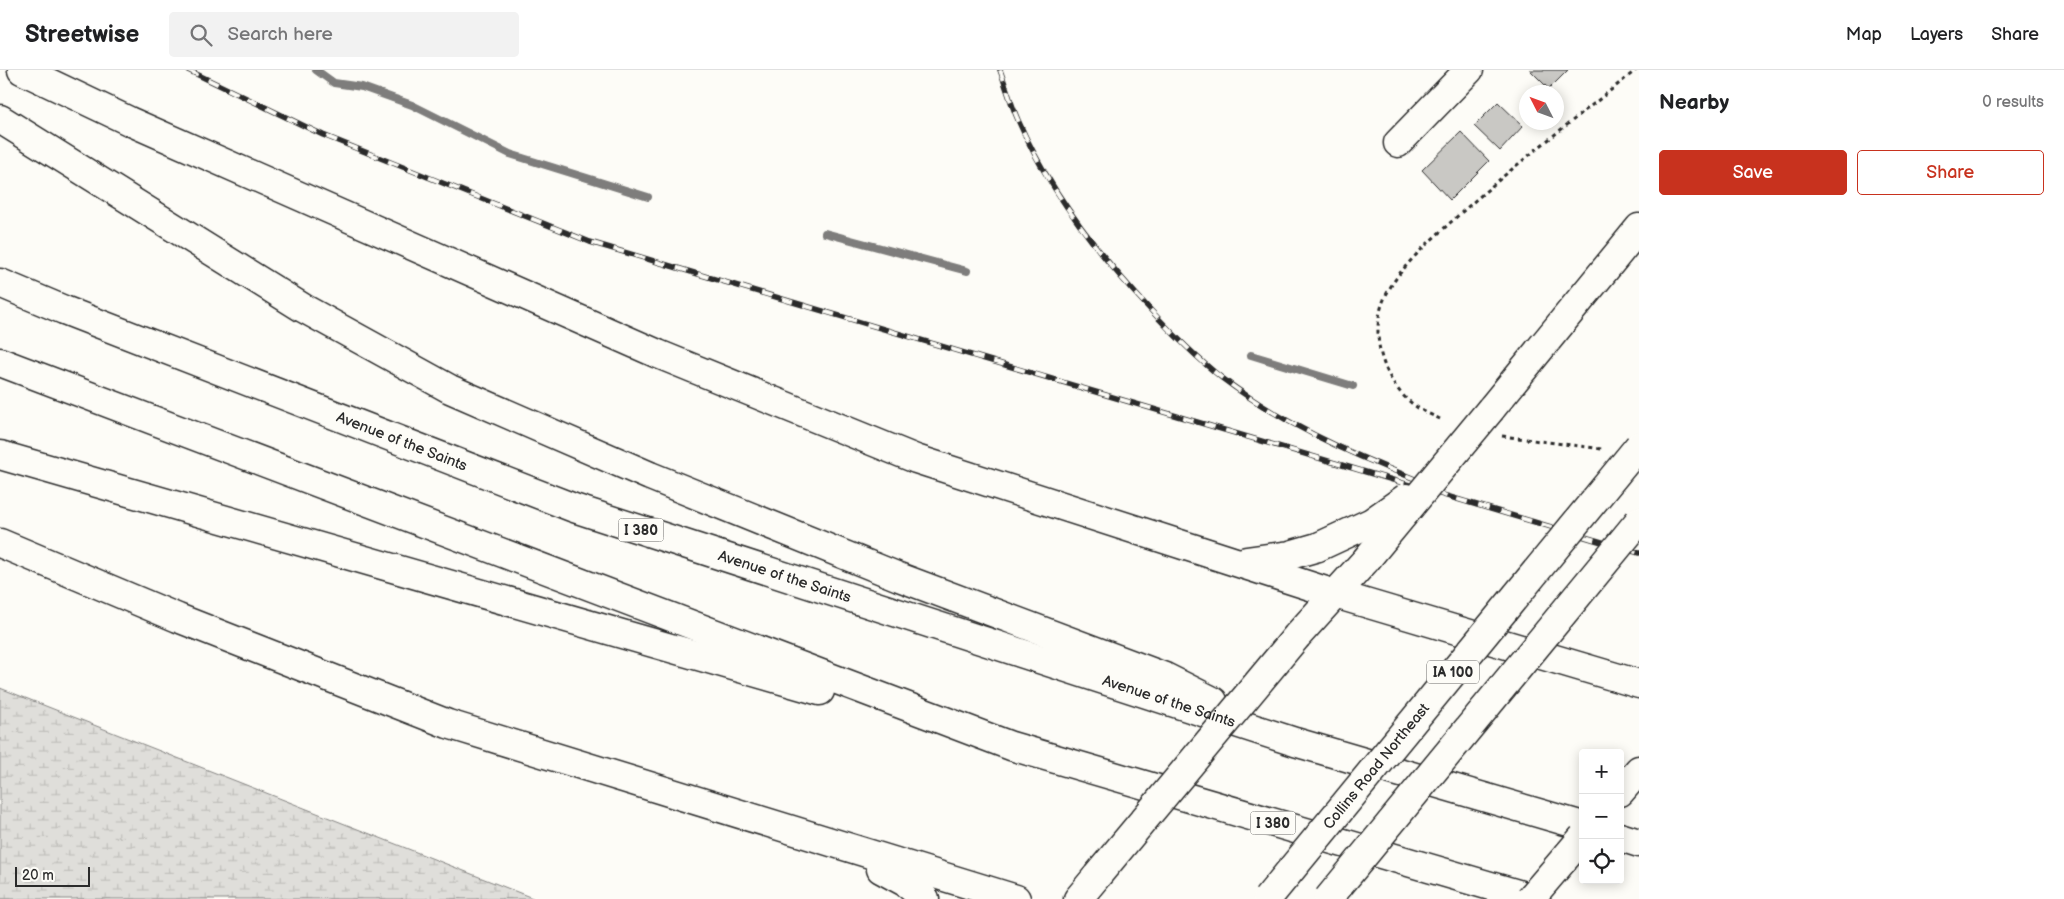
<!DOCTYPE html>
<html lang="en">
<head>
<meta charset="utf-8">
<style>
  :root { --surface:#fff; --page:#f2f2f2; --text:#202124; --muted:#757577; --line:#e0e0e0; --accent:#c8321e }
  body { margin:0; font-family:"Balsamiq Sans",sans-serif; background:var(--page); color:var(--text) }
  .controls { position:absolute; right:15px; bottom:15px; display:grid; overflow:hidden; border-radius:5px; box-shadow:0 2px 12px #0003 }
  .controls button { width:45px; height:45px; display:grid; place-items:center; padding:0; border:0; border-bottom:1px solid var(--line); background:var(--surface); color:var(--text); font:25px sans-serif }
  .compass { position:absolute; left:1519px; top:15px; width:45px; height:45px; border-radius:50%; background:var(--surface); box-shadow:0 2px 12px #0003; rotate:312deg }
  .scale { position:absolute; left:15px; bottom:12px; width:75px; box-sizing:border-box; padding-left:5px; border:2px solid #2b2b2b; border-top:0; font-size:14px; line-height:18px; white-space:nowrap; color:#2b2b2b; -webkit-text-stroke:4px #fdfcf7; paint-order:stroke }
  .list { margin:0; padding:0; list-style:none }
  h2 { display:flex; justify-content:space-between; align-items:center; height:65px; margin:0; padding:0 20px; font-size:21px }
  h2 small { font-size:16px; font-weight:400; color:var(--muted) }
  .actions { display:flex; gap:10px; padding:15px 20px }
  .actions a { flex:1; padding:11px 0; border:1px solid var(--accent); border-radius:5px; text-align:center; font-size:18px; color:var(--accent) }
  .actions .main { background:var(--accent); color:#fff }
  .icon { flex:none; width:28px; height:28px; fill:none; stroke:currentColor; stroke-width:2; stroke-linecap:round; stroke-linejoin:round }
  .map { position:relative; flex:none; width:1639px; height:829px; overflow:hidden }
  header { display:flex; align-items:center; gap:30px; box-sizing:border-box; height:70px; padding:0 25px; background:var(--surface); border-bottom:1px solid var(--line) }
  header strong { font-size:24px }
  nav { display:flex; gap:28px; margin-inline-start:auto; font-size:18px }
  .search { width:350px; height:45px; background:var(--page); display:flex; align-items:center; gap:12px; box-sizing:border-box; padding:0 18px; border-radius:5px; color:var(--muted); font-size:19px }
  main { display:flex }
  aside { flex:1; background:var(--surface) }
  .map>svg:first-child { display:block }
  .wetland { fill:url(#wetland-marsh); stroke:#858482 }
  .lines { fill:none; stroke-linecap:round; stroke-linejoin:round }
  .stream { stroke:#7e7d7b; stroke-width:8 }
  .building { fill:#c9c8c4; stroke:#2b2b2b }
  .minor-casing { stroke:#2b2b2b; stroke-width:31 }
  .highway-casing { stroke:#2b2b2b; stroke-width:31 }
  .path { stroke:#2b2b2b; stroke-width:3; stroke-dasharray:4 4; stroke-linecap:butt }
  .minor { stroke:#fdfcf7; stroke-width:28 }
  .highway { stroke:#fdfcf7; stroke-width:28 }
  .rail-casing { stroke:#2b2b2b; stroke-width:5.5 }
  .rail { stroke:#fdfcf7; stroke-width:4; stroke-dasharray:11; stroke-linecap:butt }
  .highway-bridge-casing { stroke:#2b2b2b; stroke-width:31; stroke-linecap:butt }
  .highway-bridge { stroke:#fdfcf7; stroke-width:28 }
  .labels { text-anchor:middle; stroke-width:4; stroke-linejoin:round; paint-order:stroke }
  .shield { fill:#fdfcf7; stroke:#6a6a68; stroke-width:1 }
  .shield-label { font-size:14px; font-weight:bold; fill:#2b2b2b }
  .street-label { font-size:15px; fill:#2b2b2b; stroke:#fdfcf7 }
</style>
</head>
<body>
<header>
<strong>Streetwise</strong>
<div class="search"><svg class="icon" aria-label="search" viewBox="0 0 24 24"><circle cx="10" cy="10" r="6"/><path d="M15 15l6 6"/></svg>Search here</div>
<nav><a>Map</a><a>Layers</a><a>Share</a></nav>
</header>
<main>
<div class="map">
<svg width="1639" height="829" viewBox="0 0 1639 829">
  <defs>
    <pattern id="wetland-marsh" width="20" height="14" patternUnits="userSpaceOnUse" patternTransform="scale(1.25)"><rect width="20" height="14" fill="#dfdeda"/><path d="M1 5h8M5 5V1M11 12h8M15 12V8" fill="none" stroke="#c0bfbb"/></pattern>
  </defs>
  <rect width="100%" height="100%" fill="#fdfcf7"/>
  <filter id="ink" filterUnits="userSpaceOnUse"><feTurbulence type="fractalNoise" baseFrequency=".02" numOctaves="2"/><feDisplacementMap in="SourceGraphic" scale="10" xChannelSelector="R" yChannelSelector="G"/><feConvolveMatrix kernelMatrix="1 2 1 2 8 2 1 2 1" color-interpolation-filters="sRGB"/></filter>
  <g filter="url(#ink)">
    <polygon class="wetland" points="0,618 535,829 0,829"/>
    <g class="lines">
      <g class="stream">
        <polyline points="316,0 334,13 362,17 412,35 510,84 648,127"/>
        <polyline points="825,163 967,201"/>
        <polyline points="1251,285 1353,316"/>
      </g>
    </g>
    <g class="building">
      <polygon points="1530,0 1568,0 1549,19"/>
      <polygon points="1498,32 1523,56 1500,81 1474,56"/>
      <polygon points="1461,62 1489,91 1450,130 1422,100"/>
    </g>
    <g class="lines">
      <defs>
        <polyline id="minor" points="1398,73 1469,0"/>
        <g id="highway">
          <polyline points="22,0 129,51 658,284 916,389 1335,524 1639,614"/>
          <polyline points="0,49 303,238 450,319 650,406 899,507 1165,607 1213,631"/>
          <path id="s1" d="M0 213 64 240 574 438 1295 672 1583 756"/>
          <polyline points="0,292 1011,676 1535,829"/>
          <polyline points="1491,339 1639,158"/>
          <polyline points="0,385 820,621"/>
          <polyline points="0,473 178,548 448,654 1016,829"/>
          <polyline points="1246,491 1290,485 1318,477"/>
          <polyline points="1297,566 1366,490"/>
          <polyline points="1620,722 1639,700"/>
          <polyline points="1620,767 1639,773"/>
          <polyline points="881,799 905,812 925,829"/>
          <polyline points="1078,829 1097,806"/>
        </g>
      </defs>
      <use href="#minor" class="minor-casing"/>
      <use href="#highway" class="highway-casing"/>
      <g class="path">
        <path d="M1440 349C1434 346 1426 343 1420 339 1383 317 1367 263 1386 225 1400 197 1428 173 1451 152 1510 98 1574 50 1636 0"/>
        <polyline points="1502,366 1602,379"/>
      </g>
      <use href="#minor" class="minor"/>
      <use href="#highway" class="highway"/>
      <defs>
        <g id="rail">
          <polyline points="188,0 323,65 590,172 1639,483"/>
          <path d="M1000 0C1006 16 1011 34 1018 50 1048 119 1095 180 1146 235 1169 260 1195 287 1222 308 1280 352 1348 383 1415 409"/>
        </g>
      </defs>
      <use href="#rail" class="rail-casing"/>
      <use href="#rail" class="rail"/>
      <defs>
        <g id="highway-bridge">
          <polyline points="1318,477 1372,452 1406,428"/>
          <polyline points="1366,490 1491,339"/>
          <polyline points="1097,806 1297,566"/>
          <path id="s2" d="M1267 829 1639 376"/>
          <polyline points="1328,829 1639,451"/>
          <polyline points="1530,829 1583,767"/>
        </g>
      </defs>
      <use href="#highway-bridge" class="highway-bridge-casing"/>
      <use href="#highway-bridge" class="highway-bridge"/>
    </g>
  </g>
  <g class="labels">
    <g class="shield">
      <rect x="618.5" y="448.5" width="45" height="23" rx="4"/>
      <rect x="1427" y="590.5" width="52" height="23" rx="4"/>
      <rect x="1250.5" y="741.5" width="45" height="23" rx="4"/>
    </g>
    <g class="shield-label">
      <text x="641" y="465">I 380</text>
      <text x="1453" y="607">IA 100</text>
      <text x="1273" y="758">I 380</text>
    </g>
    <g class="street-label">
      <text dy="5" stroke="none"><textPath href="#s1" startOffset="432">Avenue of the Saints</textPath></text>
      <text dy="5" stroke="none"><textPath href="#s1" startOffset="838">Avenue of the Saints</textPath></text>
      <text dy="5" stroke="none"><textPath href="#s1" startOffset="1242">Avenue of the Saints</textPath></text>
      <text dy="5" stroke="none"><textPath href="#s2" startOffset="172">Collins Road Northeast</textPath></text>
    </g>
  </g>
</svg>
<div class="controls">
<button>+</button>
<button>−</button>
<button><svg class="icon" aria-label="locate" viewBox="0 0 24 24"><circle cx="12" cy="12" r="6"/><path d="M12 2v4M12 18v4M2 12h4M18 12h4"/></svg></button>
</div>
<svg class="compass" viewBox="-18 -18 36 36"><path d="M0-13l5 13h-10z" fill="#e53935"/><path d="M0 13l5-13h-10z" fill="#757577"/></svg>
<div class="scale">20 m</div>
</div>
<aside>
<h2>Nearby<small>0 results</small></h2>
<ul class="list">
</ul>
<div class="actions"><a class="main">Save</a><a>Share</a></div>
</aside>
</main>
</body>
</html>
